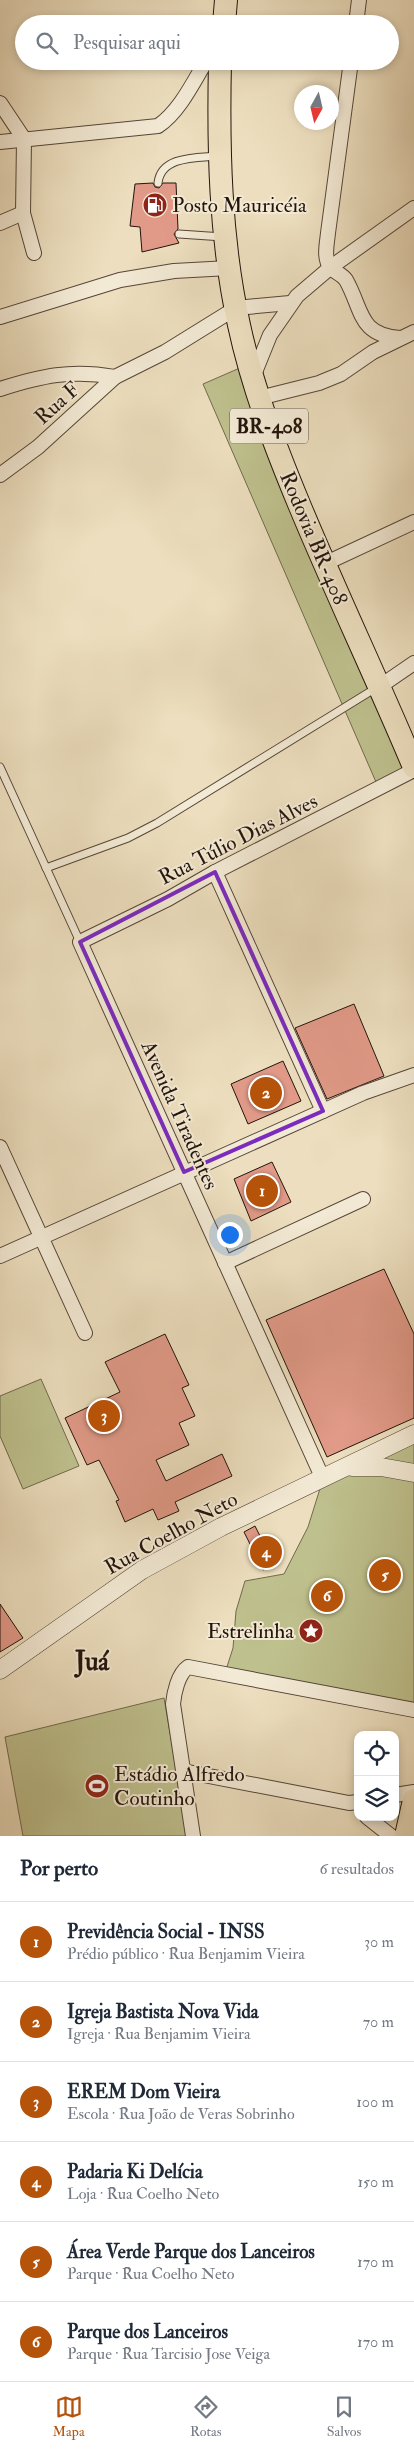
<!DOCTYPE html>
<html lang="pt">
<head>
<meta charset="utf-8">
<style>
  :root { --surface:#fff; --page:#f6f6f7; --text:#1f2937; --muted:#747a83; --line:#e0e1e3; --accent:#b45309 }
  body { margin:0; font-family:"IM FELL Double Pica",serif; background:var(--page); color:var(--text) }
  .controls { position:absolute; right:15px; bottom:15px; display:grid; overflow:hidden; border-radius:10px; box-shadow:0 2px 8px #0003 }
  .controls button { width:45px; height:45px; display:grid; place-items:center; padding:0; border:0; border-bottom:1px solid var(--line); background:var(--surface); color:var(--text); font:25px sans-serif }
  .compass { position:absolute; left:294px; top:85px; width:45px; height:45px; border-radius:50%; background:var(--surface); box-shadow:0 2px 8px #0003; rotate:188deg }
  .you { position:absolute; left:229px; top:1234px; width:18px; height:18px; margin:-12px; border:4px solid #fff; border-radius:50%; background:#1a73e8; box-shadow:0 0 0 8px #1a73e833 }
  .badge { display:grid; place-items:center; width:32px; height:32px; border-radius:50%; background:var(--accent); color:#fff; font-size:16px; font-weight:700 }
  .pin { position:absolute; translate:-50% -50%; border:2px solid #fff; box-shadow:0 1px 5px #0006 }
  .list { margin:0; padding:0; list-style:none }
  h2 { display:flex; justify-content:space-between; align-items:center; height:65px; margin:0; padding:0 20px; font-size:21px }
  h2 small { font-size:16px; font-weight:400; color:var(--muted) }
  .list li { display:grid; grid-template-columns:32px 1fr auto; gap:15px; align-items:center; box-sizing:border-box; height:80px; padding:0 20px; border-top:1px solid var(--line) }
  .list b { display:block; font-size:19px; white-space:nowrap }
  .list p { margin:0; font-size:16px; white-space:nowrap; color:var(--muted) }
  .list em { font-size:16px; font-style:normal; color:var(--muted) }
  .icon { flex:none; width:28px; height:28px; fill:none; stroke:currentColor; stroke-width:2; stroke-linecap:round; stroke-linejoin:round }
  .map { position:relative; flex:none; width:414px; height:1836px; overflow:hidden }
  .search { position:absolute; background:var(--surface); box-shadow:0 2px 8px #0003; left:15px; right:15px; top:15px; height:55px; display:flex; align-items:center; gap:12px; box-sizing:border-box; padding:0 18px; border-radius:28px; color:var(--muted); font-size:19px }
  .sheet { height:545px; background:var(--surface) }
  nav { display:flex; justify-content:space-around; align-items:center; box-sizing:border-box; height:70px; border-top:1px solid var(--line); background:var(--surface); font-size:14px; color:var(--muted) }
  nav a { display:grid; justify-items:center; gap:2px }
  nav .on { color:var(--accent) }
  .map>svg:first-child { display:block }
  .green { fill:#bec08d; stroke:#706a4c }
  .building { fill:#e19a88; stroke:#23140c }
  .lines { fill:none; stroke-linecap:round; stroke-linejoin:round }
  .service-casing { stroke:#554638; stroke-width:9 }
  .minor-casing { stroke:#554638; stroke-width:16 }
  .tertiary-casing { stroke:#554638; stroke-width:19 }
  .primary-casing { stroke:#23140c; stroke-width:24 }
  .service { stroke:#f3ead5; stroke-width:7 }
  .minor { stroke:#f3ead5; stroke-width:14 }
  .tertiary { stroke:#f3ead5; stroke-width:18 }
  .primary { stroke:#ecdebe; stroke-width:22 }
  .marked { fill:none; stroke:#7b2cbf; stroke-width:4; stroke-linejoin:round }
  .labels { text-anchor:middle; stroke-width:4; stroke-linejoin:round; paint-order:stroke }
  .shield { fill:#f3ead5; stroke:#615448; stroke-width:1 }
  .shield-label { font-size:20px; font-weight:bold; fill:#23140c }
  .poi-label { font-size:21px; fill:#23140c; stroke:#f3ead5; text-anchor:start }
  .street-label { font-size:21px; fill:#23140c; stroke:#f3ead5 }
  .district-label { font-size:26px; font-weight:bold; fill:#23140c; stroke:#f3ead5 }
</style>
</head>
<body>
<div class="map">
<svg width="414" height="1836" viewBox="0 0 414 1836">
  <rect width="100%" height="100%" fill="#ecdebe"/>
  <filter id="stains"><feTurbulence type="fractalNoise" baseFrequency=".004" numOctaves="4"/><feColorMatrix values="0 0 0 0 .2 0 0 0 0 .09 0 0 0 0 .02 0 0 0 .5 -.17"/></filter>
  <radialGradient id="worn" r=".72"><stop offset=".6" stop-color="#630" stop-opacity="0"/><stop offset="1" stop-color="#630" stop-opacity=".3"/></radialGradient>
  <g class="green">
    <polygon points="249,364 412,763 376,782 203,384"/>
    <polygon points="41,1379 79,1466 23,1489 0,1436 0,1396"/>
    <polygon points="414,1441 414,1466 366,1464"/>
    <polygon points="349,1467 414,1473 414,1710 225,1673 233,1648 236,1611 245,1581 284,1574 308,1527 323,1479"/>
    <polygon points="164,1698 188,1836 23,1836 5,1737"/>
  </g>
  <g class="building">
    <polygon points="153,183 155,187 159,188 163,183 176,183 178,229 174,234 179,243 142,252 140,227 130,226 135,184"/>
    <polygon points="354,1004 384,1076 327,1099 295,1028"/>
    <polygon points="283,1061 301,1101 248,1124 231,1084"/>
    <polygon points="272,1162 291,1202 251,1221 234,1179"/>
    <polygon points="384,1269 414,1334 414,1418 327,1457 266,1320"/>
    <polygon points="165,1334 189,1385 182,1388 195,1416 179,1423 189,1445 156,1460 166,1481 222,1454 232,1476 175,1502 179,1511 158,1520 153,1509 125,1522 116,1501 119,1500 99,1460 87,1465 65,1418 120,1392 105,1362"/>
    <polygon points="255,1526 264,1544 271,1540 281,1561 263,1570 244,1532"/>
    <polygon points="0,1604 23,1638 0,1652"/>
  </g>
  <g class="lines">
    <defs>
      <g id="service">
        <path d="M158 183C161 156 196 158 217 156"/>
        <polyline points="179,234 223,237"/>
        <polyline points="0,767 80,942"/>
        <polyline points="46,868 128,838 157,823 376,688"/>
      </g>
      <g id="minor">
        <polyline points="356,24 359,0"/>
        <path d="M351 61 328 233C327 244 323 259 331 268 336 273 342 274 346 280 363 310 358 335 400 338"/>
        <polyline points="0,103 24,139 23,213 34,253"/>
        <path d="M0 142 158 126C179 112 193 83 206 61"/>
        <polyline points="0,223 23,213"/>
        <polyline points="0,317 120,280 174,271 229,268"/>
        <polyline points="253,377 270,335 297,296 331,267 414,208"/>
        <path d="M0 389C41 376 71 369 115 377"/>
        <polyline points="259,398 319,383 341,374 373,352 414,332"/>
        <polyline points="0,475 38,447 115,377 165,352 236,308 290,303"/>
        <polyline points="324,564 414,522"/>
        <polyline points="379,687 414,663"/>
        <polyline points="215,872 323,1111"/>
        <polyline points="0,1147 85,1333"/>
        <polyline points="0,1256 363,1093 414,1075"/>
        <polyline points="225,1263 363,1199"/>
        <polyline points="323,1479 80,942 168,899 215,872 414,770"/>
        <polyline points="183,1771 349,1803 358,1802"/>
        <polyline points="395,1795 414,1792"/>
        <polyline points="367,1817 391,1836"/>
        <path d="M193 1836 173 1704C174 1693 178 1674 188 1667L414 1710"/>
      </g>
      <g id="tertiary">
        <polyline points="352,1467 381,1467 414,1473"/>
        <polyline points="0,1670 142,1570 221,1527 414,1434"/>
      </g>
      <g id="primary">
        <polyline points="224,24 226,0"/>
        <path d="M220 61C218 149 220 239 239 325 252 386 275 446 299 504 336 593 377 679 414 767"/>
        <polyline points="406,1836 414,1800"/>
      </g>
    </defs>
    <use href="#service" class="service-casing"/>
    <use href="#minor" class="minor-casing"/>
    <use href="#tertiary" class="tertiary-casing"/>
    <use href="#primary" class="primary-casing"/>
    <use href="#service" class="service"/>
    <use href="#minor" class="minor"/>
    <use href="#tertiary" class="tertiary"/>
    <use href="#primary" class="primary"/>
  </g>
  <path class="marked" d="M215 872 323 1111 184 1172 80 942Z"/>
  <defs>
    <symbol id="fuel-disc" viewBox="-11 -11 22 22"><circle r="9.5" fill="#8f2418" stroke="#f3ead5"/><path d="M-5.5-6h7V0h2V4h1.3V-2.5L3-4.5l.8-.8L6-3V5H2.5V1h-1V6h-7ZM-4.2-4.7v3.2H.2V-4.7Z" fill="#fff"/></symbol>
    <symbol id="sight-disc" viewBox="-11 -11 22 22"><circle r="9.5" fill="#8f2418" stroke="#f3ead5"/><path d="M0-6L1.8-2.2L6-1.7L2.9 1.2L3.7 5.4L0 3.3L-3.7 5.4L-2.9 1.2L-6-1.7L-1.8-2.2Z" fill="#fff"/></symbol>
    <symbol id="stadium-disc" viewBox="-11 -11 22 22"><circle r="9.5" fill="#8f2418" stroke="#f3ead5"/><path d="M0-5a6.5 5 0 1 0 0 10a6.5 5 0 1 0 0-10ZM-3.5-1.8h7v3.6h-7Z" fill="#fff"/></symbol>
  </defs>
  <g fill-rule="evenodd">
    <use href="#fuel-disc" x="141" y="191" width="28" height="28"/>
    <use href="#sight-disc" x="297" y="1617" width="28" height="28"/>
    <use href="#stadium-disc" x="83" y="1772" width="28" height="28"/>
  </g>
  <g class="labels">
    <rect class="shield" x="230" y="408.5" width="78" height="35" rx="4"/>
    <g class="shield-label">
      <text x="269" y="433">BR-408</text>
    </g>
    <g class="poi-label">
      <text x="172" y="212">Posto Mauricéia</text>
      <text x="294" y="1638" text-anchor="end">Estrelinha</text>
      <text x="114" y="1781">Estádio Alfredo<tspan x="114" dy="24">Coutinho</tspan></text>
    </g>
    <g class="street-label">
      <text transform="translate(57 403) rotate(-42)" y="7">Rua F</text>
      <text transform="translate(314 538) rotate(67)" y="7">Rodovia BR-408</text>
      <text transform="translate(238 839) rotate(-27)" y="7">Rua Túlio Dias Alves</text>
      <text transform="translate(180 1115) rotate(66)" y="7">Avenida Tiradentes</text>
      <text transform="translate(171 1533) rotate(-29)" y="7">Rua Coelho Neto</text>
    </g>
    <g class="district-label">
      <text x="92" y="1670">Juá</text>
    </g>
  </g>
  <rect width="100%" height="100%" filter="url(#stains)"/>
  <rect width="100%" height="100%" fill="url(#worn)"/>
</svg>
<div class="controls">
<button><svg class="icon" aria-label="locate" viewBox="0 0 24 24"><circle cx="12" cy="12" r="6"/><path d="M12 2v4M12 18v4M2 12h4M18 12h4"/></svg></button>
<button><svg class="icon" aria-label="layers" viewBox="0 0 24 24"><path d="M12 4l9 5-9 5-9-5zM3 14l9 5 9-5"/></svg></button>
</div>
<svg class="compass" viewBox="-18 -18 36 36"><path d="M0-13l5 13h-10z" fill="#e53935"/><path d="M0 13l5-13h-10z" fill="#747a83"/></svg>
<div class="you"></div>
<div class="pin badge" style="left:262px;top:1191px">1</div>
<div class="pin badge" style="left:266px;top:1093px">2</div>
<div class="pin badge" style="left:104px;top:1416px">3</div>
<div class="pin badge" style="left:266px;top:1552px">4</div>
<div class="pin badge" style="left:385px;top:1575px">5</div>
<div class="pin badge" style="left:327px;top:1596px">6</div>
<div class="search"><svg class="icon" aria-label="search" viewBox="0 0 24 24"><circle cx="10" cy="10" r="6"/><path d="M15 15l6 6"/></svg>Pesquisar aqui</div>
</div>
<section class="sheet">
<h2>Por perto<small>6 resultados</small></h2>
<ul class="list">
<li><span class="badge">1</span><div><b>Previdência Social - INSS</b><p>Prédio público · Rua Benjamim Vieira</p></div><em>30 m</em></li>
<li><span class="badge">2</span><div><b>Igreja Bastista Nova Vida</b><p>Igreja · Rua Benjamim Vieira</p></div><em>70 m</em></li>
<li><span class="badge">3</span><div><b>EREM Dom Vieira</b><p>Escola · Rua João de Veras Sobrinho</p></div><em>100 m</em></li>
<li><span class="badge">4</span><div><b>Padaria Ki Delícia</b><p>Loja · Rua Coelho Neto</p></div><em>150 m</em></li>
<li><span class="badge">5</span><div><b>Área Verde Parque dos Lanceiros</b><p>Parque · Rua Coelho Neto</p></div><em>170 m</em></li>
<li><span class="badge">6</span><div><b>Parque dos Lanceiros</b><p>Parque · Rua Tarcisio Jose Veiga</p></div><em>170 m</em></li>
</ul>
</section>
<nav>
<a class="on"><svg class="icon" aria-label="map" viewBox="0 0 24 24"><path d="M3 6l6-2 6 2 6-2v14l-6 2-6-2-6 2zM9 4v14M15 6v14"/></svg>Mapa</a>
<a><svg class="icon" aria-label="directions" viewBox="0 0 24 24"><path d="M12 3l9 9-9 9-9-9zM9 14v-3h6M13 9l2 2-2 2"/></svg>Rotas</a>
<a><svg class="icon" aria-label="saved" viewBox="0 0 24 24"><path d="M7 4h10v16l-5-4-5 4z"/></svg>Salvos</a>
</nav>
</body>
</html>
